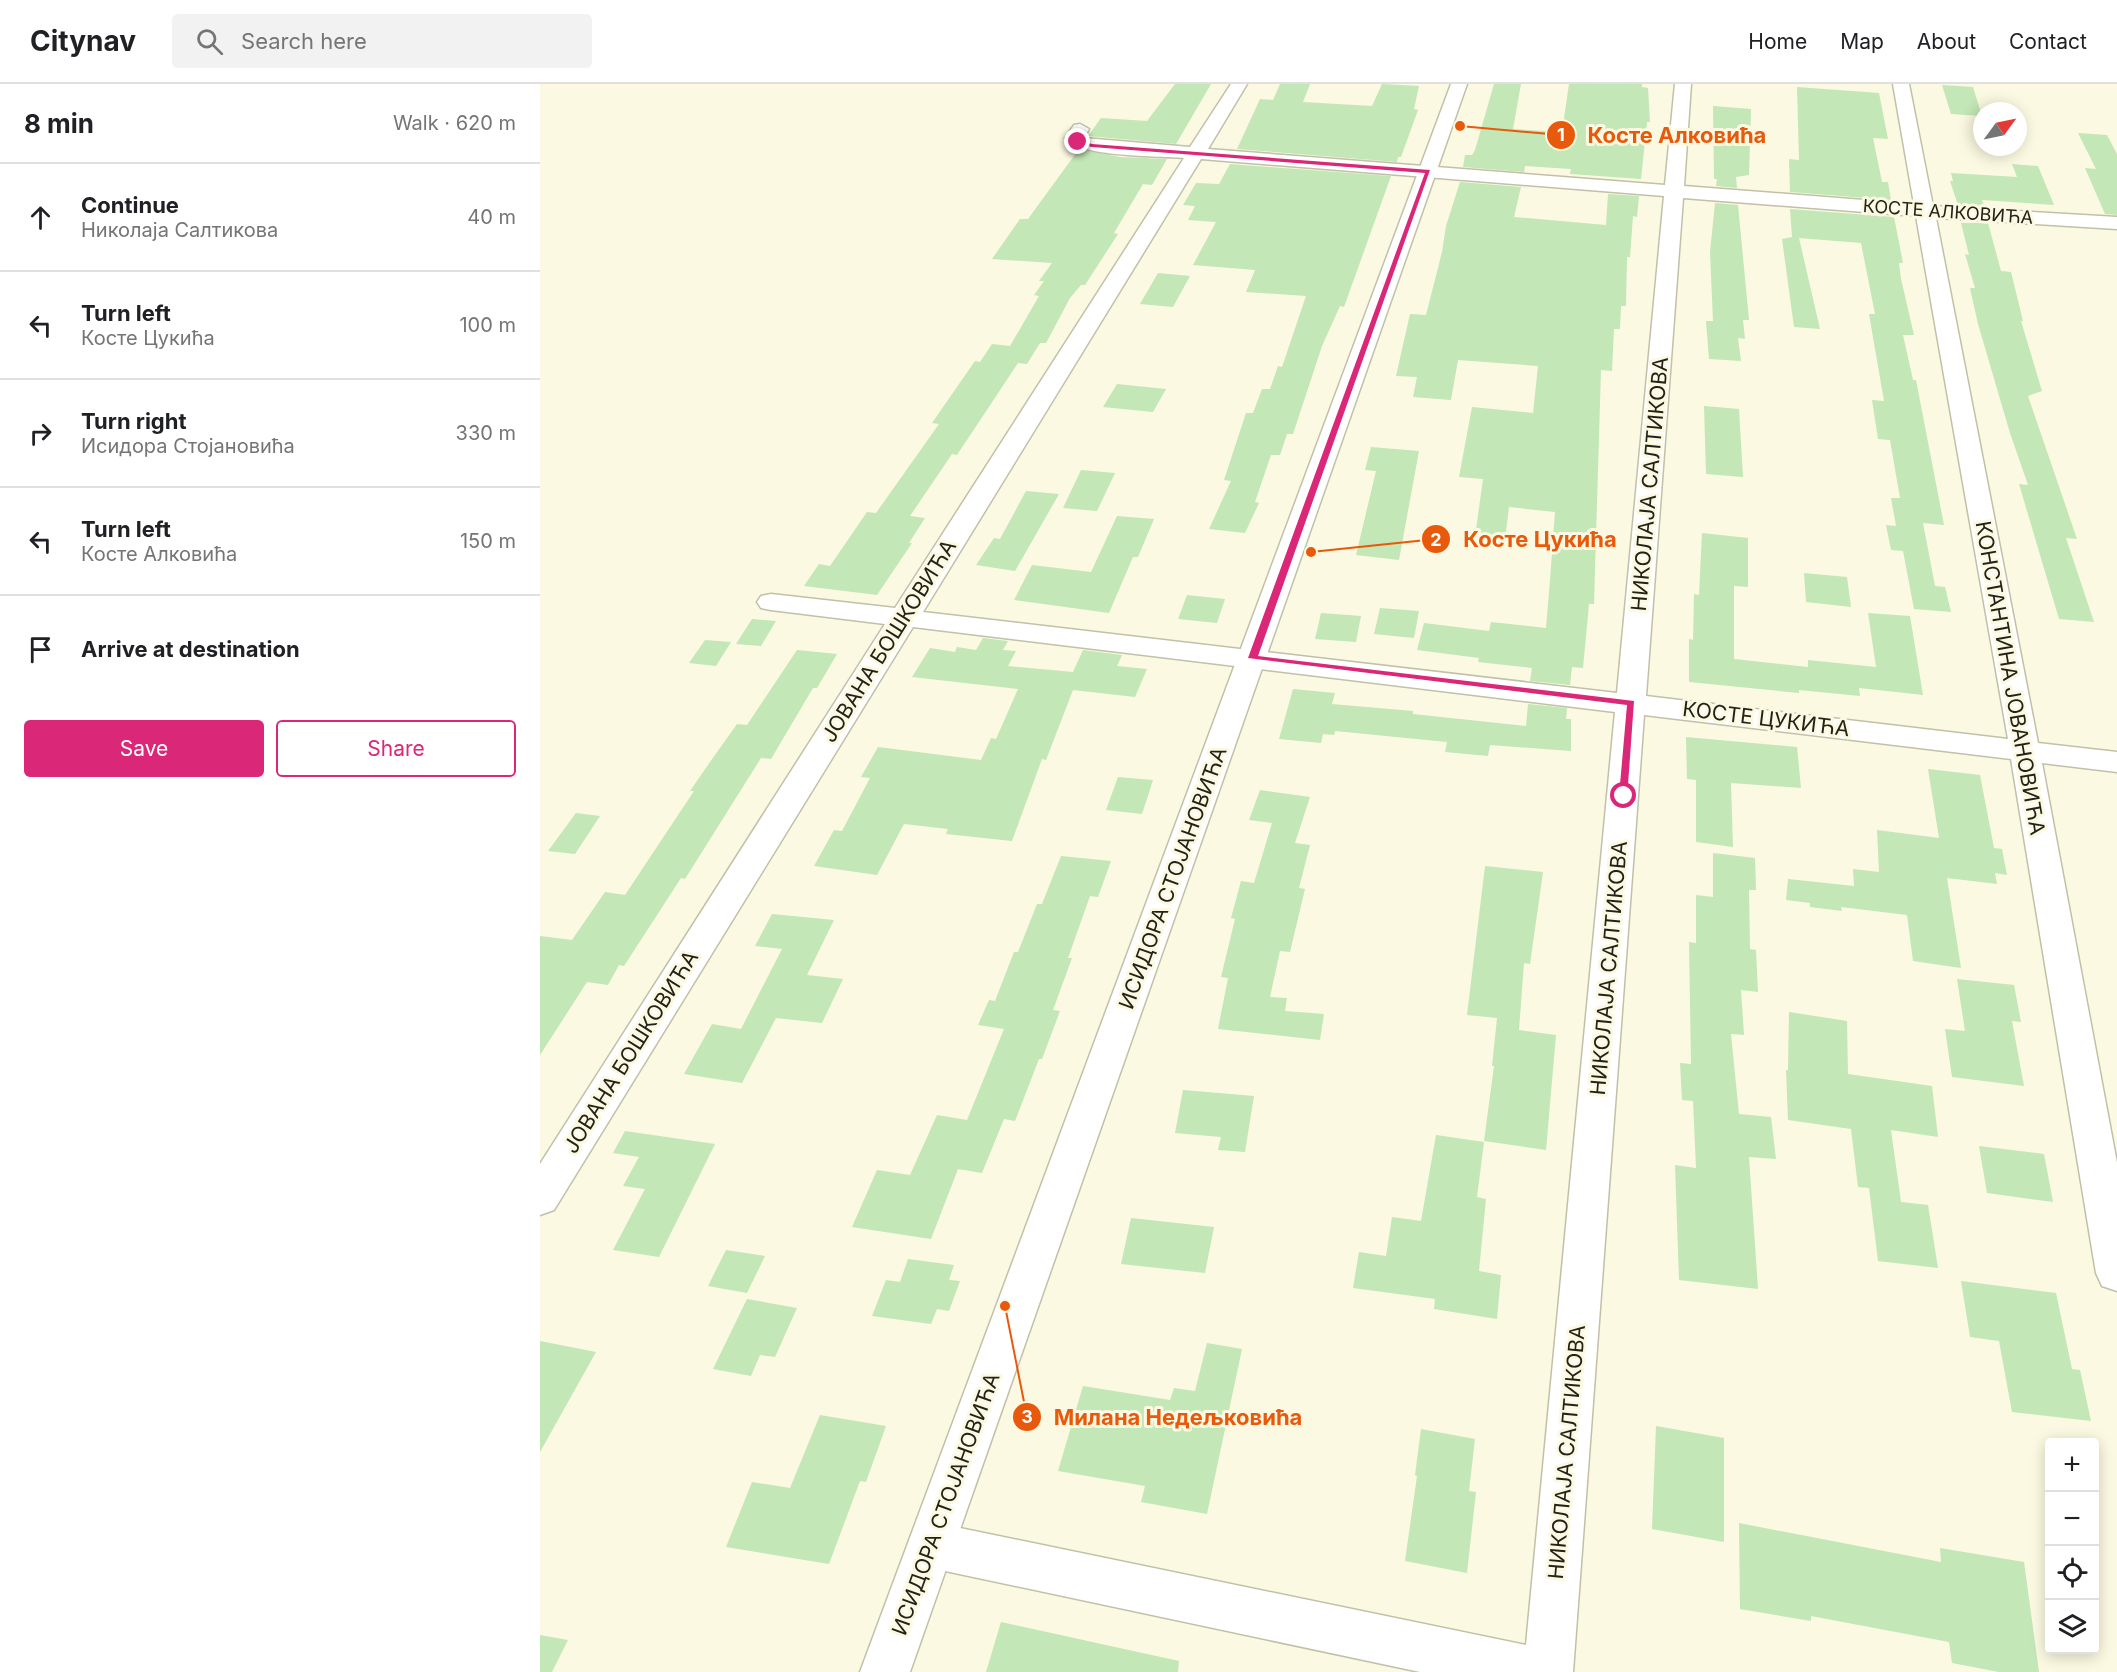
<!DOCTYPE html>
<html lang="en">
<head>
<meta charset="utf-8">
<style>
  :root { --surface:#fff; --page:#f2f2f2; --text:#202124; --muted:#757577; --line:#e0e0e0; --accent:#db2777 }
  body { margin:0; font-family:Inter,sans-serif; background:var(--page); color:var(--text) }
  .controls { position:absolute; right:18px; bottom:18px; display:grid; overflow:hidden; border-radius:6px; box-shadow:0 3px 15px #0003 }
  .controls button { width:54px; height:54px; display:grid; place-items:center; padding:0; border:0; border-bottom:2px solid var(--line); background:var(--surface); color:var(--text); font:30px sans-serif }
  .compass { position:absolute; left:1433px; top:18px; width:54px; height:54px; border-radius:50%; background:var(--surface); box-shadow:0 3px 15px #0003; rotate:57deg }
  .stop { position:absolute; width:18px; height:18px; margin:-14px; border:4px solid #db2777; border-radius:50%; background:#fff }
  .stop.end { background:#db2777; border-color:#fff; box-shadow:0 2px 6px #0008 }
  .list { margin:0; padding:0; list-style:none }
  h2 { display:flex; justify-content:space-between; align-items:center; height:78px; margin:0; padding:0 24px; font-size:26px }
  h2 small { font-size:20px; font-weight:400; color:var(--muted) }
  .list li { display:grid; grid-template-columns:39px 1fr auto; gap:18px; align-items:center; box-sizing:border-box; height:108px; padding:0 24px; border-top:2px solid var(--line) }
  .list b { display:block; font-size:22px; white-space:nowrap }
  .list p { margin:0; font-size:20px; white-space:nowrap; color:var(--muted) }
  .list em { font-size:20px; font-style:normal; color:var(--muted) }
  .actions { display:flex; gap:12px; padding:18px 24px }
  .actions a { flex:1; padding:14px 0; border:2px solid var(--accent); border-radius:6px; text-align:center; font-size:21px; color:var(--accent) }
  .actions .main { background:var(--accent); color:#fff }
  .icon { flex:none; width:33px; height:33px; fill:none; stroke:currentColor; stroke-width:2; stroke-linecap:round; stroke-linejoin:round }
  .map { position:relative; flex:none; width:1577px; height:1588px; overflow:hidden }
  header { display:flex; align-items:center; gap:36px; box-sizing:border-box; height:84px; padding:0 30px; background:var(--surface); border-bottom:2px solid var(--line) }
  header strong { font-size:28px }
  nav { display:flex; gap:33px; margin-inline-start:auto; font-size:21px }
  .search { width:420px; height:54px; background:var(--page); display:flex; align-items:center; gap:15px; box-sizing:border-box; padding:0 21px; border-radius:6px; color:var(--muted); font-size:22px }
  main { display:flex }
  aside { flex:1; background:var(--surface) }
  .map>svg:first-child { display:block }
  .building { fill:#c3e7b6 }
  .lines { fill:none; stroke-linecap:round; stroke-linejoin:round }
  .street-casing { stroke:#c1c0a9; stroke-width:3 }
  .secondary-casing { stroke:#c1c0a9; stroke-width:3 }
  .street { fill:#fff; fill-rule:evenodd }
  .secondary { fill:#fff; fill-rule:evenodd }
  .route { fill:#db2777 }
  .labels { text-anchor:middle; stroke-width:6; stroke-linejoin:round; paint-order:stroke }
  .far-street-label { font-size:18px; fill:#232219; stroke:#fbf9e1 }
  .street-label { font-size:21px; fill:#232219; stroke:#fbf9e1 }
  .leader { fill:none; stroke:#e8590c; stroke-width:2 }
  .callout-dot { fill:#e8590c; stroke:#fbf9e1; stroke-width:2 }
  .mark-label { font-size:18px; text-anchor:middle; font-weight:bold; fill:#fff }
  .callout-label { font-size:22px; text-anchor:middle; font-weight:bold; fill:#e8590c; stroke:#fbf9e1; stroke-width:6; stroke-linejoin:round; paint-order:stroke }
</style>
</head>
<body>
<header>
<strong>Citynav</strong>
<div class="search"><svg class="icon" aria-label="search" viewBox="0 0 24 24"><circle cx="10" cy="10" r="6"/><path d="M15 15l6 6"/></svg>Search here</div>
<nav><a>Home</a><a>Map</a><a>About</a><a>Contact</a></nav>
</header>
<main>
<aside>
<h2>8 min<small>Walk · 620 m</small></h2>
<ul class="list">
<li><svg class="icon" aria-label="ahead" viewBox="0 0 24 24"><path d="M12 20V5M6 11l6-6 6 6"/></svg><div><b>Continue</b><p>Николаја Салтикова</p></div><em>40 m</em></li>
<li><svg class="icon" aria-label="left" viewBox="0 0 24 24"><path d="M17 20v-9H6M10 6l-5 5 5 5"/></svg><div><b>Turn left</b><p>Косте Цукића</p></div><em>100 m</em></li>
<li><svg class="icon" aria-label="right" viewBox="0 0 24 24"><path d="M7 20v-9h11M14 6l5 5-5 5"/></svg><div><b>Turn right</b><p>Исидора Стојановића</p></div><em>330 m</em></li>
<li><svg class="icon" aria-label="left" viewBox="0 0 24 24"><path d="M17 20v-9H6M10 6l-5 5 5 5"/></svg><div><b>Turn left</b><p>Косте Алковића</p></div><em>150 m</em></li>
<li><svg class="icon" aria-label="arrive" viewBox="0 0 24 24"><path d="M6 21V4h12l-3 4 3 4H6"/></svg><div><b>Arrive at destination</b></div></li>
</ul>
<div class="actions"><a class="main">Save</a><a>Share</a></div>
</aside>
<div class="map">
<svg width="1577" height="1588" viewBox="0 0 1577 1588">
  <rect width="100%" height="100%" fill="#fbf9e1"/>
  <g class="building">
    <polygon points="635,0 671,0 636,60 548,52 561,34 607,37"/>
    <polygon points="740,0 770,0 763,18 832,22 842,0 879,2 874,25 878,26 861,73 858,73 857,78 697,65 720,15 733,16"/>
    <polygon points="954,0 981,0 973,45 1022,48 1029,0 1102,0 1102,3 1108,4 1110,38 1107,38 1101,95 1030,90 1031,85 985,82 984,88 923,83 925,71 932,71 935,66"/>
    <polygon points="1402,1 1433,3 1442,32 1411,30"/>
    <polygon points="1257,3 1339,9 1348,55 1333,54 1342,98 1348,98 1351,116 1250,108 1249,75 1259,76"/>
    <polygon points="1173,22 1211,25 1209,91 1196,93 1197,104 1176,102 1177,95 1174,95"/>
    <polygon points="1538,49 1567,51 1577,70 1577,131 1565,130 1545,84 1556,85"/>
    <polygon points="539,65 580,73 627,75 612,101 603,100 574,149 578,150 545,201 541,201 530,214 506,259 500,259 487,280 478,279 417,371 412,370 370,432 385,434 369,459 372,459 337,511 264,502 279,480 290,482 327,428 336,429 399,340 392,339 435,277 440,278 452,260 470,262 499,212 494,211 504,197 499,197 512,179 452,175 480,135 488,135"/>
    <polygon points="690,80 851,92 804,223 800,222 782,262 753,350 747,350 740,371 731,371 715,418 719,419 705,449 669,445 691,397 684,396 706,329 713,329 722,305 730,305 738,282 742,283 766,212 706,208 715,186 653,181 676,138 648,136 655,122 643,121 656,99 679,100"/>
    <polygon points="1472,80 1498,82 1514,121 1442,116 1444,123 1418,121 1410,97 1413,97 1411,89 1477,93"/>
    <polygon points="920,98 981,103 974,133 1066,141 1068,110 1099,112 1097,133 1093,132 1090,173 1087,173 1086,222 1081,222 1080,245 1074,245 1072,287 1061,286 1054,520 1049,520 1043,584 1032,583 1030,601 990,597 992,584 938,578 939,574 877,566 884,539 949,547 951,538 1006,544 1010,496 1015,428 969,423 965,456 935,453 943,395 919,393 932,323 993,329 998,282 918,276 911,316 873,313 877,293 856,292 870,230 886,231 902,168 906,142"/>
    <polygon points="1175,119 1198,121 1209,236 1203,236 1205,255 1198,254 1201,277 1169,275 1166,237 1173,237 1170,168"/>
    <polygon points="1250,125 1354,133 1363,179 1359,179 1361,195 1374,251 1363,251 1373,296 1376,296 1404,441 1383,439 1395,502 1405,503 1411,528 1374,525 1363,467 1351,466 1346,441 1356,442 1351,414 1360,414 1350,356 1338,355 1332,316 1344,317 1329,230 1335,230 1321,159 1259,154 1280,245 1254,243 1242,155 1252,153"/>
    <polygon points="1421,139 1448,139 1461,187 1471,188 1483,237 1481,237 1502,307 1488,312 1537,455 1526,454 1554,538 1519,535 1479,400 1488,401 1470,349 1438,240 1430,204 1435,204 1425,170 1429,171"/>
    <polygon points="618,189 650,192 633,223 600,220"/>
    <polygon points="577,300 626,305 613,328 563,323"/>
    <polygon points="1164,322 1199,325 1203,393 1166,390"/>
    <polygon points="831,363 879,367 859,476 816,471 836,387 825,386"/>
    <polygon points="541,386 575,389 557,427 523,424"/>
    <polygon points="486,407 519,410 475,487 436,481 454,454 460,455"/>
    <polygon points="577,432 614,435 598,473 593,473 569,529 474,516 492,481 551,488"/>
    <polygon points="1162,449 1208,454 1208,503 1194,502 1194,575 1268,583 1268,576 1336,583 1328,529 1370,532 1383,611 1319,604 1320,612 1259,606 1259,609 1149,598 1149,555 1153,556 1154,510 1159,511"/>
    <polygon points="1264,489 1307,493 1311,523 1266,518"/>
    <polygon points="647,511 685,515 677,539 638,535"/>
    <polygon points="840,524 879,527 874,554 834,550"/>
    <polygon points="781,529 821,532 816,558 775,555"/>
    <polygon points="212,535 236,537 221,562 196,560"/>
    <polygon points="443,554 468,557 463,566 476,567 468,582 533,588 543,566 582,571 577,582 607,585 595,613 533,606 506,676 502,675 472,757 406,750 408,745 364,740 337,791 274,782 294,746 302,747 330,694 321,693 338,663 441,676 451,654 456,655 478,605 372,593 390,564 415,568 417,563 436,566"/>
    <polygon points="165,556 191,558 176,582 149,579"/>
    <polygon points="257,566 297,570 277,604 273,604 231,675 221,674 145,795 141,794 84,882 79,881 68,901 47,898 0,971 0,852 32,856 65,808 85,811 154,707 150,707 170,678 197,640 207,641"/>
    <polygon points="753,605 795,609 792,620 873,627 873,630 986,642 988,620 1027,624 1026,635 1031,635 1031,667 950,661 948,672 905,668 907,658 795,647 794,651 783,650 781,659 739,655"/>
    <polygon points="1146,653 1257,663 1261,704 1191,699 1193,763 1156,758 1156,696 1147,695"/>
    <polygon points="1388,685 1440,691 1454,764 1462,765 1467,791 1455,789 1457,800 1407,794 1421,884 1373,877 1367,831 1301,823 1302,827 1270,823 1270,819 1246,816 1248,795 1314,802 1313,785 1339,788 1337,746 1399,754"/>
    <polygon points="578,693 613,696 602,730 566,726"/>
    <polygon points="720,706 770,713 755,759 770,761 759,804 765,805 750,868 740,867 730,913 747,914 745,927 784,930 780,956 678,945 688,894 681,893 695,835 691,834 701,797 714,799 732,739 709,736"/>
    <polygon points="36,729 60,732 35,770 8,767"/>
    <polygon points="1173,769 1215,774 1216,806 1209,806 1210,865 1216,866 1218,908 1201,906 1204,951 1191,950 1199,1030 1231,1033 1236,1075 1209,1073 1218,1205 1139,1196 1135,1081 1156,1084 1153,1017 1142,1016 1140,979 1151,980 1149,858 1156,859 1156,811 1173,813"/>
    <polygon points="521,772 571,777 558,813 550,812 528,874 532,874 513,926 520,927 502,975 499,975 475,1037 464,1035 442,1089 418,1085 391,1155 312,1143 337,1086 370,1091 397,1031 427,1036 464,945 438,941 449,916 455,917 474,868 478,868 497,820 502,820"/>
    <polygon points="945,782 1003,788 990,880 984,879 979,946 1016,951 1006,1066 944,1057 954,982 952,982 957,934 927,931"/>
    <polygon points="232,830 294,836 267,891 303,895 282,939 236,934 202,999 144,990 172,940 201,945 242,865 215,862"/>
    <polygon points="1417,895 1474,901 1481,938 1472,937 1484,1002 1412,993 1405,945 1425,947"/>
    <polygon points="1249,928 1307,937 1308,990 1392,1002 1398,1053 1351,1046 1361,1118 1388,1121 1398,1184 1338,1177 1329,1104 1318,1103 1311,1045 1248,1036 1246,986 1248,986"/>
    <polygon points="643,1006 714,1012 705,1068 678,1066 681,1053 635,1049"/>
    <polygon points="85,1047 175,1060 119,1173 73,1166 105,1105 83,1102 99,1073 73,1069"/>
    <polygon points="896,1051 944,1058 937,1113 946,1115 939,1187 961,1191 957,1235 894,1225 895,1215 813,1204 819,1168 846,1172 852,1133 881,1137"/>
    <polygon points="1439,1062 1504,1070 1513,1118 1447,1109"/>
    <polygon points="591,1134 674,1143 665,1189 581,1180"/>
    <polygon points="186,1166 225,1172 207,1209 168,1202"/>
    <polygon points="368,1175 414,1181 409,1196 420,1197 409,1227 397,1225 391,1240 332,1232 346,1196 360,1198"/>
    <polygon points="1421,1197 1516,1209 1532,1285 1540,1286 1551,1337 1472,1328 1459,1257 1430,1253"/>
    <polygon points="207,1215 257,1224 235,1273 220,1271 211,1292 173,1285"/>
    <polygon points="0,1257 56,1268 0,1368"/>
    <polygon points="667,1259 702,1265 667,1430 601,1418 605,1402 518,1387 543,1302 630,1316 634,1304 655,1307"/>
    <polygon points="280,1331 346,1342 326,1398 320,1397 289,1480 186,1463 212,1398 250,1404"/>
    <polygon points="1116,1342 1184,1354 1184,1458 1112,1445"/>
    <polygon points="881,1345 935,1355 929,1407 936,1408 927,1489 865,1477 877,1392 875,1391"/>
    <polygon points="1199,1439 1401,1478 1400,1464 1484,1478 1499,1588 1459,1588 1412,1579 1409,1558 1271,1532 1271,1537 1200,1525"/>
    <polygon points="461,1538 639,1577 638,1588 446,1588"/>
    <polygon points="0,1551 28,1556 12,1588 0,1588"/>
  </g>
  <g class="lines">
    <defs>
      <path id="street" d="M691 0H707L668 65 1125 101 1135 0H1151L1144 102 1374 120 1353 0H1369L1393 122 1577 133V145L1396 134 1498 659 1577 668V688L1502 679 1577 1079V1207L1562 1202 1556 1189 1471 675 1104 631 1033 1588H880L391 1484 374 1478 368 1461 374 1444 391 1438 986 1561 1075 628 373 543 14 1126 0 1131V1080L345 540 231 526 221 524 217 518 221 512 231 510 355 524 644 74C619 72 538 73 525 54L534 41 540 40 549 45 544 54 650 63ZM661 75 1124 112 1077 609 383 528ZM1143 114 1376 132 1468 655 1106 612Z"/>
      <polygon id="secondary" points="911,0 927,0 370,1588 320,1588"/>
    </defs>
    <use href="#street" class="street-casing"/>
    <use href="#secondary" class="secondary-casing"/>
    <use href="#street" class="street"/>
    <use href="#secondary" class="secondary"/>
  </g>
  <polygon class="route" points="538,56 552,60 890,86 718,572 1094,617 1087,715 1079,712 1087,621 708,574 885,89 552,63 537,59"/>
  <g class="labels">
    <g class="far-street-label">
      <text transform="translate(1408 128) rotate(4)" y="6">КОСТЕ АЛКОВИЋА</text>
    </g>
    <g class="street-label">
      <text transform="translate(1110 400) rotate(-85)" y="7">НИКОЛАЈА САЛТИКОВА</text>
      <text transform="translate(349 557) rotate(-58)" y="7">ЈОВАНА БОШКОВИЋА</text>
      <text transform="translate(1470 594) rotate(80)" y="7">КОНСТАНТИНА ЈОВАНОВИЋА</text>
      <text transform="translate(1226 635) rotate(7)" y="7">КОСТЕ ЦУКИЋА</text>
      <text transform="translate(633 794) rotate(-70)" y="7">ИСИДОРА СТОЈАНОВИЋА</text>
      <text transform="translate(1069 884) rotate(-85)" y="7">НИКОЛАЈА САЛТИКОВА</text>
      <text transform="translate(91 968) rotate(-58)" y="7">ЈОВАНА БОШКОВИЋА</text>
      <text transform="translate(1027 1368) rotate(-85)" y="7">НИКОЛАЈА САЛТИКОВА</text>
      <text transform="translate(406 1420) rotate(-70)" y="7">ИСИДОРА СТОЈАНОВИЋА</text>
    </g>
  </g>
  <path class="leader" d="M920 42L1021 51M771 468L896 455M465 1222L487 1333"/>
  <g class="callout-dot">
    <circle cx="920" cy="42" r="6"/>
    <circle cx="771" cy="468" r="6"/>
    <circle cx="465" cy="1222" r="6"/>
    <circle cx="1021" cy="51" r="15"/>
    <circle cx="896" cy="455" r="15"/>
    <circle cx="487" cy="1333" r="15"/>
  </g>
  <g class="mark-label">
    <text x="1021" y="57">1</text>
    <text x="896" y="462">2</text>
    <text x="487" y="1339">3</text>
  </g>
  <g class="callout-label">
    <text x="1137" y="59">Косте Алковића</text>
    <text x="1000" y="463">Косте Цукића</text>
    <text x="638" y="1341">Милана Недељковића</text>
  </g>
</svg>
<div class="controls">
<button>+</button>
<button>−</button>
<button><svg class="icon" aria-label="locate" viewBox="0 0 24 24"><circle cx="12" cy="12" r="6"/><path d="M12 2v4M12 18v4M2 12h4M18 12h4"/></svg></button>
<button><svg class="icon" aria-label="layers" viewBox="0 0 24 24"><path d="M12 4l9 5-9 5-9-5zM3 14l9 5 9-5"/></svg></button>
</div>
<svg class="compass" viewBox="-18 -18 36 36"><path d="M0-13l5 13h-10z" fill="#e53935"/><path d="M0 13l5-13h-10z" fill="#757577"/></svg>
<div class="stop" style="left:1084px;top:712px"></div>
<div class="stop end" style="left:538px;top:58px"></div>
</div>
</main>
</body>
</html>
